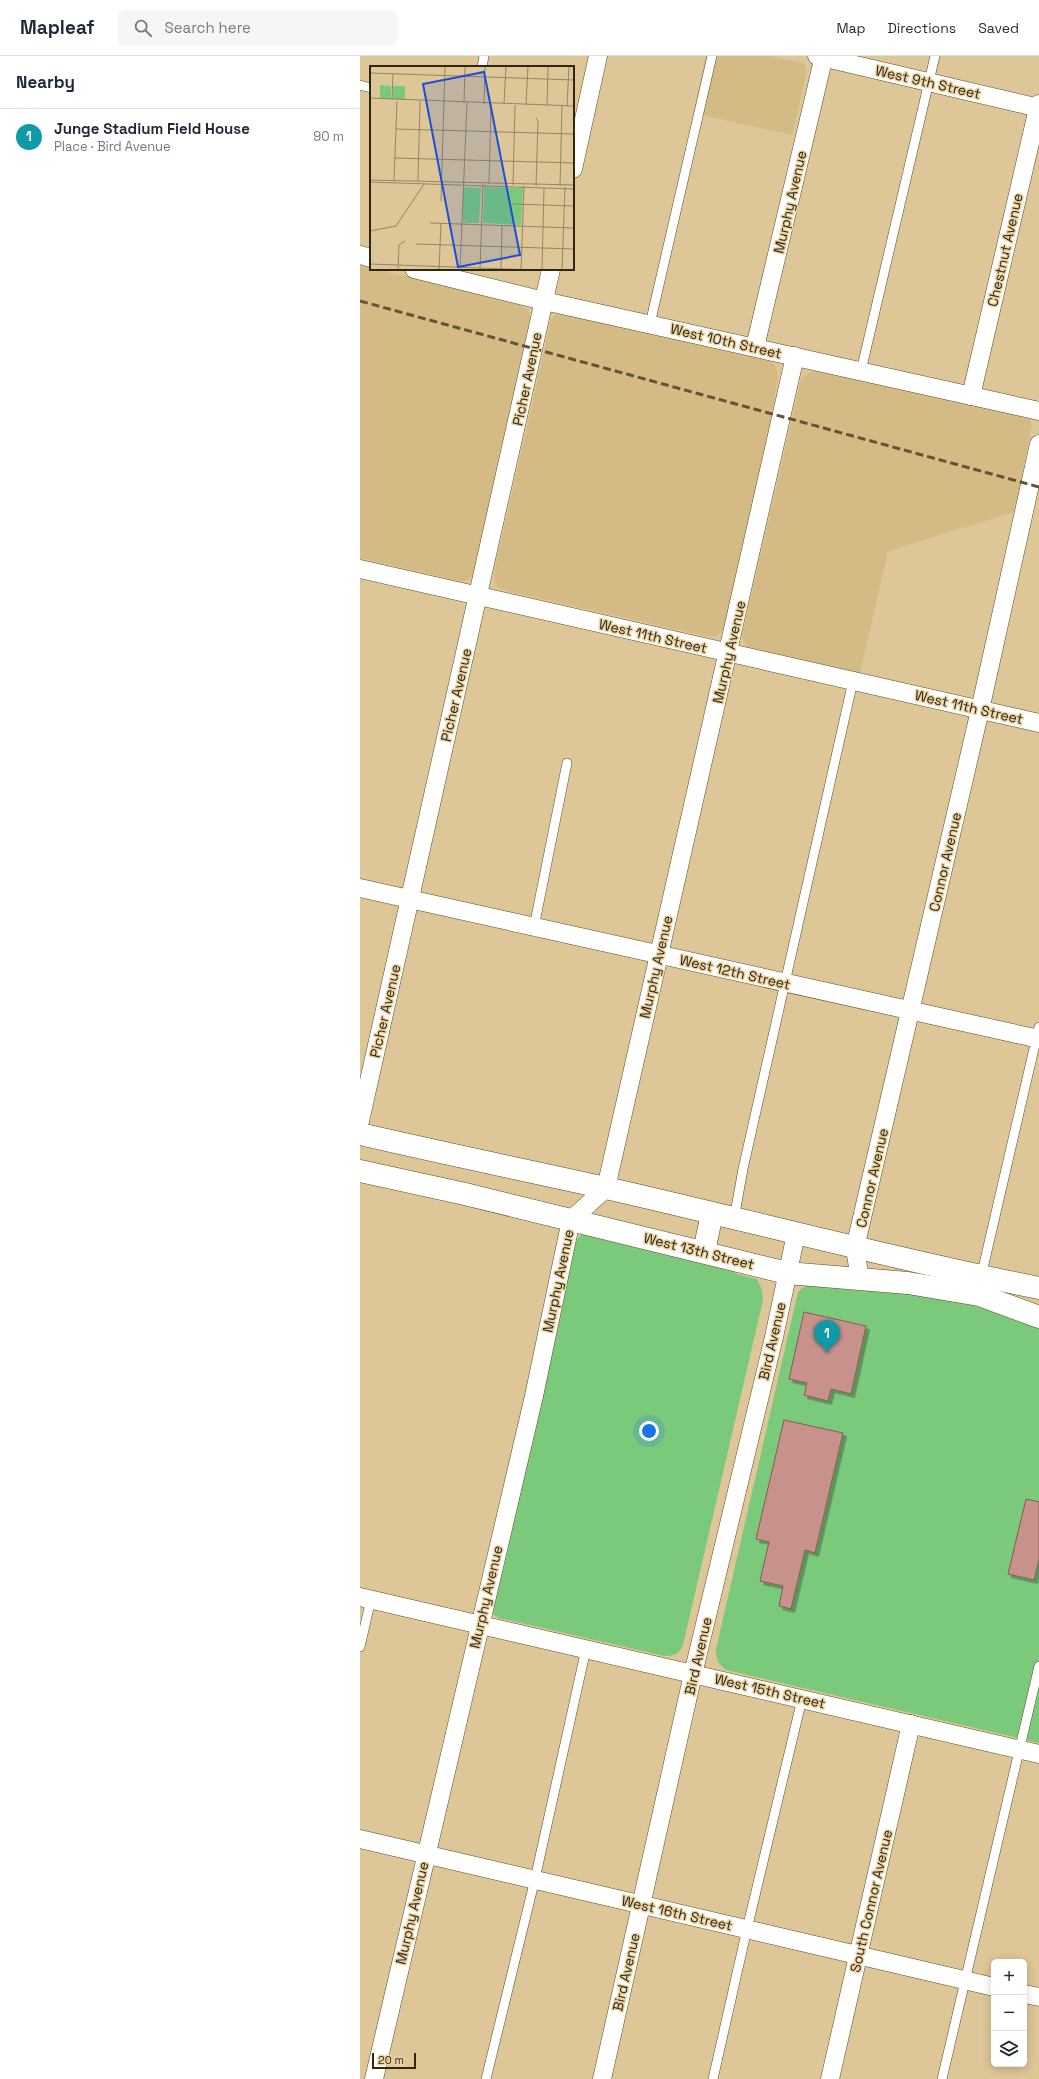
<!DOCTYPE html>
<html lang="en">
<head>
<meta charset="utf-8">
<style>
  :root { --surface:#fff; --page:#f6f6f7; --text:#1f2937; --muted:#747a83; --line:#e0e1e3; --accent:#111827 }
  body { margin:0; font-family:"Space Grotesk",sans-serif; background:var(--page); color:var(--text) }
  .controls { position:absolute; right:12px; bottom:12px; display:grid; overflow:hidden; border-radius:6px; box-shadow:0 2px 10px #0003 }
  .controls button { width:36px; height:36px; display:grid; place-items:center; padding:0; border:0; border-bottom:1px solid var(--line); background:var(--surface); color:var(--text); font:20px sans-serif }
  .scale { position:absolute; left:12px; bottom:10px; width:44px; box-sizing:border-box; padding-left:4px; border:2px solid #2f2613; border-top:0; font-size:11px; line-height:14px; white-space:nowrap; color:#2f2613; -webkit-text-stroke:3px #ead3a4; paint-order:stroke }
  .you { position:absolute; left:289px; top:1375px; width:14px; height:14px; margin:-10px; border:3px solid #fff; border-radius:50%; background:#1a73e8; box-shadow:0 0 0 6px #1a73e833 }
  .badge { display:grid; place-items:center; width:26px; height:26px; border-radius:50%; background:var(--accent); color:#fff; font-size:13px; font-weight:700 }
  .pin { position:absolute; translate:-50% -33px; filter:drop-shadow(0 1px 2px #0008) }
  .pin::after { content:''; position:absolute; top:21px; width:14px; height:12px; background:inherit; clip-path:polygon(0 0,100% 0,50% 100%) }
  .list { margin:0; padding:0; list-style:none }
  h2 { display:flex; justify-content:space-between; align-items:center; height:52px; margin:0; padding:0 16px; font-size:17px }
  h2 small { font-size:13px; font-weight:400; color:var(--muted) }
  .list li { display:grid; grid-template-columns:26px 1fr auto; gap:12px; align-items:center; box-sizing:border-box; height:56px; padding:0 16px; border-top:1px solid var(--line) }
  .list b { display:block; font-size:15px; white-space:nowrap }
  .list p { margin:0; font-size:13px; white-space:nowrap; color:var(--muted) }
  .list em { font-size:13px; font-style:normal; color:var(--muted) }
  .icon { flex:none; width:22px; height:22px; fill:none; stroke:currentColor; stroke-width:2; stroke-linecap:round; stroke-linejoin:round }
  .map { position:relative; flex:none; width:679px; height:2023px; overflow:hidden }
  header { display:flex; align-items:center; gap:24px; box-sizing:border-box; height:56px; padding:0 20px; background:var(--surface); border-bottom:1px solid var(--line) }
  header strong { font-size:19px }
  nav { display:flex; gap:22px; margin-inline-start:auto; font-size:14px }
  .search { width:280px; height:36px; background:var(--page); display:flex; align-items:center; gap:10px; box-sizing:border-box; padding:0 14px; border-radius:6px; color:var(--muted); font-size:15px }
  main { display:flex }
  aside { flex:1; background:var(--surface) }
  .map>svg:first-child { display:block }
  .built { fill:#d4ba84 }
  .green { fill:#7bca7c }
  .building { fill:#c7918c; stroke:#8a5955; filter:url(#shadow) }
  .lines { fill:none; stroke-linecap:round; stroke-linejoin:round }
  .service-casing { stroke:#5f4b1f; stroke-width:10 }
  .minor-casing { stroke:#5f4b1f; stroke-width:19 }
  .tertiary-casing { stroke:#5f4b1f; stroke-width:23 }
  .service { stroke:#fff; stroke-width:9 }
  .minor { stroke:#fff; stroke-width:18 }
  .tertiary { stroke:#fff; stroke-width:22 }
  .rail { stroke:#615439; stroke-width:3; stroke-dasharray:8 4; stroke-linecap:butt }
  .labels { text-anchor:middle; stroke-width:3; stroke-linejoin:round; paint-order:stroke }
  .street-label { font-size:14px; fill:#2f2613; stroke:#ead3a4 }
  .inset-road { fill:none; stroke:#978662; stroke-width:1 }
  .view { fill:#1d4ed8; fill-opacity:0.15; stroke:#1d4ed8; stroke-width:2 }
  .inset-edge { fill:none; stroke:#2f2613; stroke-width:2 }
</style>
</head>
<body>
<header>
<strong>Mapleaf</strong>
<div class="search"><svg class="icon" aria-label="search" viewBox="0 0 24 24"><circle cx="10" cy="10" r="6"/><path d="M15 15l6 6"/></svg>Search here</div>
<nav><a>Map</a><a>Directions</a><a>Saved</a></nav>
</header>
<main>
<aside>
<h2>Nearby<small></small></h2>
<ul class="list">
<li><span class="badge" style="background:#0f9aa8">1</span><div><b>Junge Stadium Field House</b><p>Place · Bird Avenue</p></div><em>90 m</em></li>
</ul>
</aside>
<div class="map">
<svg width="679" height="2023" viewBox="0 0 679 2023">
  <defs>
    <filter id="shadow"><feDropShadow dx="3.5" dy="3.5" stdDeviation="0" flood-color="#0004"/></filter>
  </defs>
  <rect width="100%" height="100%" fill="#ddc697"/>
  <g class="built">
    <polygon points="346,0 412,0 445,8 447,15 432,79 333,57"/>
    <polygon points="0,209 161,249 169,256 170,261 163,296 113,519 108,524 101,525 0,502"/>
    <polygon points="206,258 407,302 416,311 418,322 411,363 364,573 357,580 350,581 142,534 135,529 134,517 191,264 195,259"/>
    <polygon points="463,315 663,360 670,364 672,369 654,456 528,495 500,617 387,591 382,580 441,324 451,316"/>
  </g>
  <g class="green">
    <path d="M221 1178 363 1208 377 1218 397 1223 402 1234 403 1244 323 1589C319 1598 314 1600 304 1600L139 1562C133 1559 131 1556 130 1549L216 1185Z"/>
    <path d="M446 1229 563 1232 679 1269V1687L366 1614C358 1608 356 1603 356 1593L438 1236Z"/>
  </g>
  <g class="building">
    <polygon points="444,1256 506,1270 491,1338 471,1333 468,1345 444,1339 447,1327 429,1323"/>
    <polygon points="424,1364 483,1377 455,1497 445,1494 431,1553 419,1550 423,1530 400,1525 409,1486 396,1483"/>
    <polygon points="666,1443 679,1446 679,1504 674,1524 648,1518"/>
  </g>
  <g class="lines">
    <defs>
      <g id="service">
        <polyline points="122,11 124,0"/>
        <polyline points="0,29 11,32"/>
        <polyline points="290,268 352,0"/>
        <polyline points="501,315 575,0"/>
        <polyline points="174,871 207,707"/>
        <polyline points="374,1163 383,1113 493,625"/>
        <polyline points="621,1221 679,971"/>
        <polyline points="0,1591 11,1543"/>
        <polyline points="126,2023 175,1823 226,1593"/>
        <polyline points="353,2023 387,1873 442,1643"/>
        <polyline points="582,2023 679,1610"/>
      </g>
      <g id="minor">
        <polyline points="457,0 679,52"/>
        <polyline points="213,113 238,0"/>
        <polyline points="0,199 11,202"/>
        <polyline points="54,213 184,245 679,355"/>
        <polyline points="395,291 464,0"/>
        <polyline points="611,340 679,48"/>
        <polyline points="0,513 679,667"/>
        <polyline points="0,832 679,983"/>
        <polyline points="0,1065 191,213"/>
        <polyline points="500,1224 495,1192 620,654 679,388"/>
        <polyline points="0,1541 679,1698"/>
        <polyline points="0,1783 634,1931"/>
        <polyline points="664,1938 679,1941"/>
        <polyline points="14,2023 174,1340 211,1164 246,1132 435,300"/>
        <polyline points="242,2023 333,1618 414,1281 436,1178"/>
        <polyline points="470,2023 551,1668"/>
      </g>
      <g id="tertiary">
        <path d="M0 1078C82 1097 164 1114 246 1132 391 1165 534 1203 679 1232"/>
        <polyline points="0,1115 105,1138 427,1217 548,1227 619,1239 679,1261"/>
        <polyline points="344,1195 352,1158"/>
      </g>
    </defs>
    <use href="#service" class="service-casing"/>
    <use href="#minor" class="minor-casing"/>
    <use href="#tertiary" class="tertiary-casing"/>
    <use href="#service" class="service"/>
    <use href="#minor" class="minor"/>
    <use href="#tertiary" class="tertiary"/>
    <polyline class="rail" points="0,245 679,431"/>
  </g>
  <g class="labels">
    <g class="street-label">
      <text transform="translate(568 26) rotate(13)" y="5">West 9th Street</text>
      <text transform="translate(430 146) rotate(-77)" y="5">Murphy Avenue</text>
      <text transform="translate(645 194) rotate(-77)" y="5">Chestnut Avenue</text>
      <text transform="translate(366 285) rotate(13)" y="5">West 10th Street</text>
      <text transform="translate(167 323) rotate(-78)" y="5">Picher Avenue</text>
      <text transform="translate(293 580) rotate(13)" y="5">West 11th Street</text>
      <text transform="translate(369 596) rotate(-77)" y="5">Murphy Avenue</text>
      <text transform="translate(96 639) rotate(-77)" y="5">Picher Avenue</text>
      <text transform="translate(609 651) rotate(13)" y="5">West 11th Street</text>
      <text transform="translate(585 806) rotate(-77)" y="5">Connor Avenue</text>
      <text transform="translate(296 911) rotate(-77)" y="5">Murphy Avenue</text>
      <text transform="translate(375 916) rotate(13)" y="5">West 12th Street</text>
      <text transform="translate(25 955) rotate(-77)" y="5">Picher Avenue</text>
      <text transform="translate(512 1122) rotate(-77)" y="5">Connor Avenue</text>
      <text transform="translate(339 1195) rotate(14)" y="5">West 13th Street</text>
      <text transform="translate(198 1225) rotate(-78)" y="5">Murphy Avenue</text>
      <text transform="translate(412 1285) rotate(-77)" y="5">Bird Avenue</text>
      <text transform="translate(126 1541) rotate(-77)" y="5">Murphy Avenue</text>
      <text transform="translate(338 1600) rotate(-77)" y="5">Bird Avenue</text>
      <text transform="translate(410 1635) rotate(13)" y="5">West 15th Street</text>
      <text transform="translate(511 1845) rotate(-77)" y="5">South Connor Avenue</text>
      <text transform="translate(52 1857) rotate(-77)" y="5">Murphy Avenue</text>
      <text transform="translate(317 1857) rotate(13)" y="5">West 16th Street</text>
      <text transform="translate(266 1916) rotate(-77)" y="5">Bird Avenue</text>
    </g>
  </g>
  <g transform="translate(10 10)">
    <rect width="204" height="204" fill="#ddc697"/>
    <path d="M10 19 21 20V33H10ZM23 20H35V34L23 33ZM93 121 111 122 109 157H93ZM114 121 153 122 151 159 113 157Z" fill="#7bca7c"/>
    <path class="inset-road" d="M0 7 204 14M0 32 204 40M22 34 23 8M94 37 95 0M114 38 115 0M134 38 136 0M156 39 158 0M177 39 178 0M197 40 199 0M26 63 204 68M25 92 204 97M0 114 204 119M24 114 27 35M48 115 50 35M0 116 204 123M119 118 121 38M143 119 145 39M166 120 168 55 166 52M190 120 192 40M71 135 75 0M143 138 204 140M60 157 204 162M0 165 26 160 54 118M46 178 204 183M0 198 165 204M110 203 113 118M131 203 132 159M28 204 29 179 35 175M69 204 71 157M90 204 97 37M151 204 154 120M172 204 174 122M192 204 195 121"/>
    <path class="view" d="M114 6 150 189 88 201 53 18Z"/>
    <rect width="204" height="204" class="inset-edge"/>
  </g>
</svg>
<div class="controls">
<button>+</button>
<button>−</button>
<button><svg class="icon" aria-label="layers" viewBox="0 0 24 24"><path d="M12 4l9 5-9 5-9-5zM3 14l9 5 9-5"/></svg></button>
</div>
<div class="scale">20 m</div>
<div class="you"></div>
<div class="pin badge" style="left:467px;top:1297px;background:#0f9aa8">1</div>
</div>
</main>
</body>
</html>
